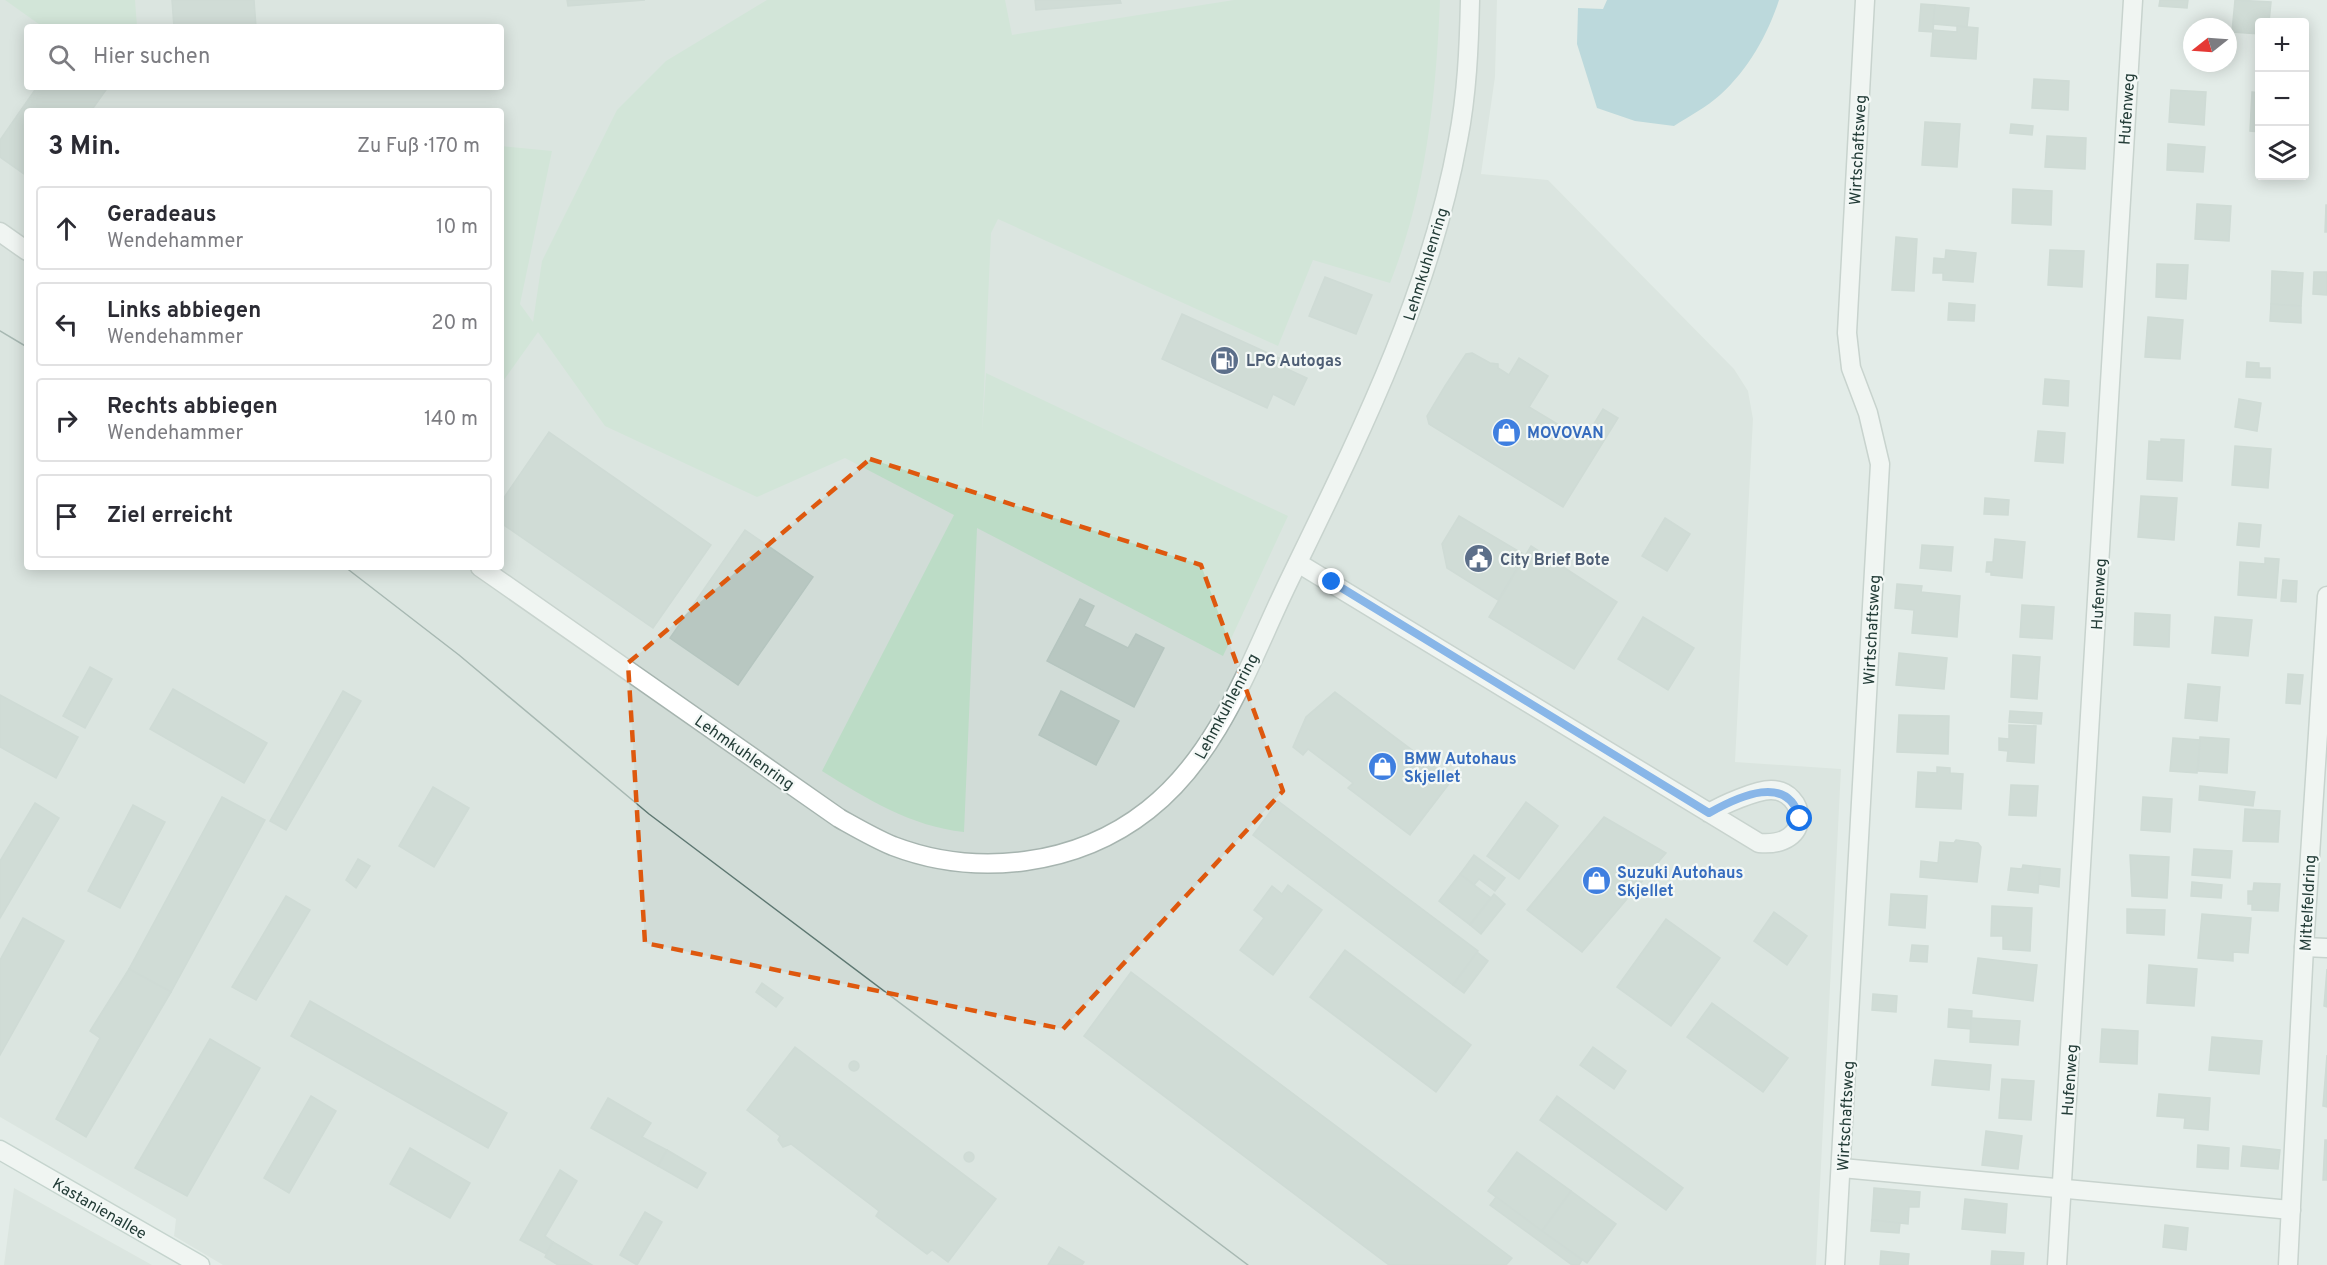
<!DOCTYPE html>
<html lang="de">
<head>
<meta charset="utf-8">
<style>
  :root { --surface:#fff; --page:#f7f7f7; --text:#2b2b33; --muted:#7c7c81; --line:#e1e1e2 }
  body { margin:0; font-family:Overpass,sans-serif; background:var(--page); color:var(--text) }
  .controls { position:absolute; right:18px; top:18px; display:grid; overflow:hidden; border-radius:6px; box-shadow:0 3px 15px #0003 }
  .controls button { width:54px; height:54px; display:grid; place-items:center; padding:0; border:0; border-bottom:2px solid var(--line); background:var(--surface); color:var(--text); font:30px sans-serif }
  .compass { position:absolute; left:2183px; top:18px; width:54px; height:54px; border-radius:50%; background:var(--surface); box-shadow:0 3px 15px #0003; rotate:253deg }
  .stop { position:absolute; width:18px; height:18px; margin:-14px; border:4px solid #1a73e8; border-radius:50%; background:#fff }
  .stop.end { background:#1a73e8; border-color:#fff; box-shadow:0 2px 6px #0008 }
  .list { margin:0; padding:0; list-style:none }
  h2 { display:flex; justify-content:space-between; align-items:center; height:78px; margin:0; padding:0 24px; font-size:26px }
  h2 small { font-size:20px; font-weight:400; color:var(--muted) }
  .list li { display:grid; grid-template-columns:39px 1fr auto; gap:18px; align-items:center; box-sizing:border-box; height:84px; margin:0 12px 12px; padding:0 12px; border:2px solid var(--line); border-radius:6px }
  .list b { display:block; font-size:22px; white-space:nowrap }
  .list p { margin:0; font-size:20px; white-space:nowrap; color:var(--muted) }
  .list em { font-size:20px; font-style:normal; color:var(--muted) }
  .icon { flex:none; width:33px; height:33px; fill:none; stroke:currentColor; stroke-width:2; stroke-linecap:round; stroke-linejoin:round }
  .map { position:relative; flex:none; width:2327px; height:1265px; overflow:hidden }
  .search { position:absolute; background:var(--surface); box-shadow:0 3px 15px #0003; left:24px; top:24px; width:480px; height:66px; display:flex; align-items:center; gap:15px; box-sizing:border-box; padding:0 21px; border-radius:6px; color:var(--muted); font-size:22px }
  .panel { position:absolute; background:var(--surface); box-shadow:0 3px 15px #0003; left:24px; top:108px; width:480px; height:462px; border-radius:6px }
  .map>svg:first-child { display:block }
  .built { fill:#d1dcd7; fill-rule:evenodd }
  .green { fill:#bcdcc6 }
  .water { fill:#8dc1ce }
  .building { fill:#b8c7c1; stroke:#b5c5bf; stroke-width:1.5 }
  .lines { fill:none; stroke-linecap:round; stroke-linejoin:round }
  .street-casing { stroke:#a6b4af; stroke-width:21 }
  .secondary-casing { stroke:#a1b7b0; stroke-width:21 }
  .street { stroke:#fff; stroke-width:18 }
  .secondary { stroke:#fff; stroke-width:18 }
  .tram { stroke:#5e7872; stroke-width:1.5 }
  .route { stroke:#1a73e8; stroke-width:8 }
  .marked { fill:none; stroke:#de580e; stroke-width:4.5; stroke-dasharray:12 8; stroke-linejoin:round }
  .labels { text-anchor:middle; stroke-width:4.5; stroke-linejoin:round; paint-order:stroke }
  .street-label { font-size:16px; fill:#233c37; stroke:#f3f8f6 }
  .service-label { font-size:16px; font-weight:bold; fill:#4e5e75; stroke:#f3f8f6; text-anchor:start }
  .shop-label { font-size:16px; font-weight:bold; fill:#366cbe; stroke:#f3f8f6; text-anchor:start }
</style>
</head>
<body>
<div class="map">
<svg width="2327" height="1265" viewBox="0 0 2327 1265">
  <rect width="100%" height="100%" fill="#e3ece8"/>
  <g class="built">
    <path d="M0 0H1497L1495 77 1481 174 1548 180 1734 369 1748 391 1753 419 1735 762 1841 769 1816 1265H223L174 1236 176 1219 0 1117ZM27 27H501V87H27ZM27 111H501V567H27Z"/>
    <polygon points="14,1188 152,1265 4,1265"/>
  </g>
  <g class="green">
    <polygon points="5,0 135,0 137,27 43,27"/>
    <path d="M767 0H1005L1012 35 1234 0H1440C1436 96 1426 193 1390 283L1313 260 1278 346 998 219 991 233 982 434 986 373 1288 516 1223 656 977 528 964 832C910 826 867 799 822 771L954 515 845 458 757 497 605 426 538 332 501 384V146L552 151 520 304 533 322 542 261 617 110 666 61Z"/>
  </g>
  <path class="water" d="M1607 0H1779C1768 34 1748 70 1720 95 1707 107 1689 116 1674 126L1635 121 1597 108 1577 44 1578 8 1603 9Z"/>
  <g class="building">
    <polygon points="172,0 254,0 256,27 174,27"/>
    <polygon points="567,0 645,0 568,6"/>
    <polygon points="1035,0 1120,0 1121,3 1036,10"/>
    <polygon points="2160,0 2188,0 2187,8 2159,6"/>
    <polygon points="2235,0 2271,2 2269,22 2260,22 2260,34 2232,32"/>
    <polygon points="1921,4 1935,5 1933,32 1919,31"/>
    <polygon points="1935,5 1969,8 1967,27 1933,24"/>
    <polygon points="1957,26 1978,28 1976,59 1931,56 1933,30 1957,32"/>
    <polygon points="2034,79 2069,81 2068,110 2032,108"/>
    <polygon points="37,87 108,87 91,111 27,111 27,176 0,157 0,140"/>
    <polygon points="2171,90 2206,92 2204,125 2169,122"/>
    <polygon points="2252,92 2260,93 2260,132 2250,131"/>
    <polygon points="1925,122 1960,124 1957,167 1922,165"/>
    <polygon points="2011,124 2033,126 2032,135 2010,133"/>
    <polygon points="2047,136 2086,138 2085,169 2045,167"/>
    <polygon points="2168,144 2205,147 2203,172 2167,170"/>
    <polygon points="2013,189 2052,191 2051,225 2012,223"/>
    <polygon points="2197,204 2231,206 2229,241 2195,239"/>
    <polygon points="2326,205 2327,205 2327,232 2325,232"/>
    <polygon points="1896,237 1917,239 1914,291 1892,290"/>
    <polygon points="1946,250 1976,253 1973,282 1943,280 1943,273 1933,273 1934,258 1945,259"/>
    <polygon points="2050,250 2084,251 2082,287 2048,285"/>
    <polygon points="2157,264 2188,265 2186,299 2156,297"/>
    <polygon points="2272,271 2303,273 2301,306 2271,304"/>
    <polygon points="2314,272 2327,272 2327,295 2313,294"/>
    <polygon points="1325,277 1372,295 1356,334 1309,316"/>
    <polygon points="1949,303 1975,305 1974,321 1948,320"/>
    <polygon points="2271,304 2301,306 2301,323 2270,321"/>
    <polygon points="1182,314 1288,362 1285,368 1307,378 1294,405 1273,394 1267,408 1162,359"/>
    <polygon points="2148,317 2183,320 2180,359 2145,357"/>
    <polygon points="1472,353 1490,363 1498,364 1498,368 1509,375 1519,358 1548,376 1529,407 1584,440 1603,409 1618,418 1563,507 1429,424 1427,416 1445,386 1466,354"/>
    <polygon points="2247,362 2259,363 2259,368 2270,368 2270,378 2246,377"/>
    <polygon points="2045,379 2069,381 2068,406 2043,404"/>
    <polygon points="2239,399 2261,403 2257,431 2235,427"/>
    <polygon points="2038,431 2065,433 2063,463 2035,461"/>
    <polygon points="549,432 711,545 653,628 501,523 501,502"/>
    <polygon points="2161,439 2184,440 2182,481 2147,479 2149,441 2161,442"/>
    <polygon points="2235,446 2271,449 2268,488 2232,485"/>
    <polygon points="2141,496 2177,498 2174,540 2138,537"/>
    <polygon points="1985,498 2009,500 2008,515 1984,514"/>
    <polygon points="1459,516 1525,555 1498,600 1447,568 1442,544"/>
    <polygon points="1665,518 1690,534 1667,571 1642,556"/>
    <polygon points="2239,523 2261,525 2259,547 2237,545"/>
    <polygon points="745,530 813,577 738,685 670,638"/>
    <polygon points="1995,539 2025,542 2022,578 1991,575 1991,572 1986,572 1987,562 1993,562"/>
    <polygon points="1922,545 1953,547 1951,571 1920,568"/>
    <polygon points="1531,546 1617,602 1574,669 1489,617"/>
    <polygon points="2265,558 2279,559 2276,598 2238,595 2240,562 2265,564"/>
    <polygon points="2283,580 2297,581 2296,602 2281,601"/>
    <polygon points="1897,584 1922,586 1921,592 1960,596 1957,637 1912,633 1914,610 1895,608"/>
    <polygon points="1080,599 1094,606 1084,626 1128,648 1136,634 1164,648 1134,707 1047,661"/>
    <polygon points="2022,605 2054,607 2052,639 2020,637"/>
    <polygon points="2135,613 2170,615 2169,647 2134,645"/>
    <polygon points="1643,617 1694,648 1668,690 1618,659"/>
    <polygon points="2215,617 2252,620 2248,656 2212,653"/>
    <polygon points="1899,653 1947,658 1944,689 1896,685"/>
    <polygon points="2013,655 2040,657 2037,699 2011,697"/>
    <polygon points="90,667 112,679 85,728 63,716"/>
    <polygon points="2288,674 2303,675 2300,704 2286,703"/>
    <polygon points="2188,684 2220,687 2217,721 2185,718"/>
    <polygon points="173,689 267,743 244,783 150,729"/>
    <polygon points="343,691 361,701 286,830 270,821"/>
    <polygon points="1061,691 1119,721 1096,765 1039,735"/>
    <polygon points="1335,692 1452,780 1410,835 1348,788 1353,783 1308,749 1303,755 1293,747 1306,717"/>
    <polygon points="0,695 78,737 56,778 0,747"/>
    <polygon points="2010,711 2042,713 2041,724 2009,722"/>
    <polygon points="1899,715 1949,716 1948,754 1897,752"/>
    <polygon points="2009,725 2036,726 2034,763 2007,761 2008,751 1999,750 1999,738 2009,739"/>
    <polygon points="2200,737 2229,739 2227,773 2198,771"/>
    <polygon points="2173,738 2200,740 2197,773 2170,771"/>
    <polygon points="1937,767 1950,768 1950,773 1963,774 1961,809 1916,807 1918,772 1937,773"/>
    <polygon points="2011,785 2038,786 2036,816 2009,815"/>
    <polygon points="2200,786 2255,792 2253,806 2199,800"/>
    <polygon points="433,787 469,808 434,867 399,846"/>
    <polygon points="222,797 265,820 171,992 129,969"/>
    <polygon points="2143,797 2172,799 2170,832 2141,830"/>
    <polygon points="1278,801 1478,951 1453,985 1253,835"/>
    <polygon points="1526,802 1558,826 1519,879 1487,856"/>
    <polygon points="35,803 59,818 0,918 0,861"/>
    <polygon points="133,805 165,822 120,908 88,891"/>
    <polygon points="2245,809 2280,811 2278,842 2243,841"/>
    <polygon points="1604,817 1666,853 1582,952 1527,910"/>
    <polygon points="1956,840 1978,843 1981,847 1977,882 1920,877 1921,861 1938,863 1940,842 1954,843"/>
    <polygon points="2194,849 2232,851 2230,878 2192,875"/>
    <polygon points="1474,855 1505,878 1495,891 1479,879 1474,885 1460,874"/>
    <polygon points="2130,855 2169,857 2167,898 2132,896"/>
    <polygon points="358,859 370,866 356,888 346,880"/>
    <polygon points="2023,865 2040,867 2038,893 2008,890 2011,868 2022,869"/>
    <polygon points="2040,867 2060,869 2059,887 2039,884"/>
    <polygon points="1460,874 1491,898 1470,925 1439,901"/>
    <polygon points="2192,882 2222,885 2221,898 2191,896"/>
    <polygon points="2254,883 2280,884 2278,911 2252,910 2252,904 2248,904 2248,891 2253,891"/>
    <polygon points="1288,885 1322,910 1273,975 1240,950 1264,918 1254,910 1272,886 1282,894"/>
    <polygon points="1494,894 1505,904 1481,934 1470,925"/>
    <polygon points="1891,894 1927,896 1925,928 1889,925"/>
    <polygon points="286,896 310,910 256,1000 232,987"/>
    <polygon points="1992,906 2032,908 2030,951 2003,949 2003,936 1991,936"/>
    <polygon points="2127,909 2165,910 2164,935 2127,933"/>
    <polygon points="1774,912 1807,936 1787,965 1754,941"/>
    <polygon points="2202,914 2251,918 2248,953 2233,952 2233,961 2198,958"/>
    <polygon points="23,918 64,941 0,1055 0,960"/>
    <polygon points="1666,919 1720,958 1671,1026 1617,987"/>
    <polygon points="1912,945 1928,946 1927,962 1910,961"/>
    <polygon points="1345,950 1471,1045 1436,1092 1310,997"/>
    <polygon points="1477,952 1488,961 1464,993 1453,985"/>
    <polygon points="1978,958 2037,965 2033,1001 1973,993"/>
    <polygon points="2149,965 2197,969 2194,1006 2147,1003"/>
    <polygon points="129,969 171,992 86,1137 56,1119 100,1038 90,1031"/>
    <polygon points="2327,969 2327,1007 2324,1006"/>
    <polygon points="1131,972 1512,1258 1506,1265 1389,1265 1084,1036"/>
    <polygon points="762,983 783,998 776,1007 756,992"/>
    <polygon points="1873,994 1897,996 1896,1012 1872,1010"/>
    <polygon points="310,1001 507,1113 488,1148 291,1036"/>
    <polygon points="1712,1003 1788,1058 1763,1092 1687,1037"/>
    <polygon points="1949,1009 1972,1011 1971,1029 1948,1027"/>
    <polygon points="1971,1018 2020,1021 2018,1045 1970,1042"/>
    <polygon points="2102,1029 2138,1031 2137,1064 2100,1062"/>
    <polygon points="2212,1037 2262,1041 2259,1074 2209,1070"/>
    <polygon points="210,1039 260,1068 187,1196 135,1168"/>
    <polygon points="795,1047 996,1199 948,1262 932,1250 927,1254 876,1216 879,1211 791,1144 783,1147 778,1140 780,1136 747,1110"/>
    <polygon points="1593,1047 1626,1071 1614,1089 1580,1065"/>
    <polygon points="2327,1055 2327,1107 2323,1106"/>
    <polygon points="1935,1060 1991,1065 1989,1090 1932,1085"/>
    <circle cx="854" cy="1066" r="5"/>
    <polygon points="2002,1079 2034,1081 2031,1120 1999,1118"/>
    <polygon points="2159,1094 2210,1098 2208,1130 2184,1128 2185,1118 2157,1116"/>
    <polygon points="311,1096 336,1111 289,1193 264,1178"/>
    <polygon points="1557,1096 1683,1188 1666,1210 1540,1120"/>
    <polygon points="608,1098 651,1123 642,1137 667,1150 658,1166 591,1128"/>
    <polygon points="1986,1131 2022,1136 2018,1169 1982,1165"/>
    <polygon points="2325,1140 2327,1140 2327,1180 2323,1180"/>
    <polygon points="2198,1145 2229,1148 2228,1169 2197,1167"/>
    <polygon points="2243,1146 2280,1150 2278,1169 2241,1166"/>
    <polygon points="410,1148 470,1183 450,1218 390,1184"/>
    <polygon points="667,1150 706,1173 697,1188 658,1166"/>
    <polygon points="1517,1152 1571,1191 1542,1231 1488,1191"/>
    <circle cx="969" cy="1157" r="5"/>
    <polygon points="560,1170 577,1181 545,1236 553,1242 546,1254 520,1240"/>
    <polygon points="1874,1188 1920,1192 1919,1207 1909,1207 1908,1224 1872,1220"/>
    <polygon points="1571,1191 1616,1224 1587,1263 1542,1231"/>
    <polygon points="1496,1197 1542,1231 1582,1260 1579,1265 1572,1265 1490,1205"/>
    <polygon points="1965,1199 2007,1204 2005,1233 1962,1229"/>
    <polygon points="645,1212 662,1222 637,1265 620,1255"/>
    <polygon points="1872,1220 1900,1223 1899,1233 1871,1231"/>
    <polygon points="2165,1225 2188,1228 2186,1250 2163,1247"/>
    <polygon points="553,1242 592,1265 558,1265 545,1257"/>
    <polygon points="1059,1247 1084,1262 1082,1265 1048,1265"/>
    <polygon points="1881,1251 1909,1254 1908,1265 1880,1265"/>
    <polygon points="1992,1251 2024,1253 2023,1265 1991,1265"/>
  </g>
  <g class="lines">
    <defs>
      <g id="street">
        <polyline points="0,232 27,251"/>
        <path d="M1298 563 1759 843C1815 848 1806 790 1771 790 1756 790 1722 805 1709 813"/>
        <path d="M480 567 839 818C857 828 874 838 893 846 977 878 1077 866 1148 810 1218 755 1248 667 1285 589 1355 444 1429 300 1458 140 1467 94 1469 47 1470 0"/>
        <polyline points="2304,947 2327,948"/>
        <polyline points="1842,1168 2291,1210"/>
        <polyline points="1835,1265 1880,464 1868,413 1851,368 1847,333 1865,0"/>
        <polyline points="2057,1265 2133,0"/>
        <polyline points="2288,1265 2304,947 2327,596"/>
      </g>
      <polyline id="secondary" points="0,1150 200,1265"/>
    </defs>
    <use href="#street" class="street-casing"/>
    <use href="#secondary" class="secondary-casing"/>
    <use href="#street" class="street"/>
    <use href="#secondary" class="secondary"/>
    <g class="tram">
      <polyline points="0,331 27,347"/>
      <polyline points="345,567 459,655 649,814 1248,1265"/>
    </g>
  </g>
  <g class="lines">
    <path class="route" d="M1332 582 1709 813C1739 796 1788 773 1800 819"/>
  </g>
  <path d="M0 0H2327V1265H0ZM870 459 1201 565 1283 791 1063 1029 645 943 628 663Z" fill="#e3ece8" fill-opacity=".55" fill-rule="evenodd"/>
  <path class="marked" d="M870 459 1201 565 1283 791 1063 1029 645 943 628 663Z"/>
  <defs>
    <symbol id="fuel-disc" viewBox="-11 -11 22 22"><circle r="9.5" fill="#5c6f8a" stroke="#f3f8f6"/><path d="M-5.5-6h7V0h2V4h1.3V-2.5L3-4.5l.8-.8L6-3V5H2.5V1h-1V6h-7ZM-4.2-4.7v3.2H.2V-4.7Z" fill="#fff"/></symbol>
    <symbol id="shop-disc" viewBox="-11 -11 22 22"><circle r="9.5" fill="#3f7fe0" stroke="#f3f8f6"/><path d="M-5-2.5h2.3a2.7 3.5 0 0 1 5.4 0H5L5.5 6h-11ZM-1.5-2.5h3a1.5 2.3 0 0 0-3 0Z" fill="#fff"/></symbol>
    <symbol id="civic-disc" viewBox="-11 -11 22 22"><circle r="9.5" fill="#5c6f8a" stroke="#f3f8f6"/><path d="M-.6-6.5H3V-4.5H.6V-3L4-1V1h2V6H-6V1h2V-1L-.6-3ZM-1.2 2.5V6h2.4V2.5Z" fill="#fff"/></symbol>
  </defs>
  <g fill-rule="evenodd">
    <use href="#fuel-disc" x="1208" y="344" width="33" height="33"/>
    <use href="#shop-disc" x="1490" y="416" width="33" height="33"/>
    <use href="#civic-disc" x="1462" y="542" width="33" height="33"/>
    <use href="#shop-disc" x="1366" y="750" width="33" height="33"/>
    <use href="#shop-disc" x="1580" y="864" width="33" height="33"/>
  </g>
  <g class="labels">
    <g class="street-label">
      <text transform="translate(2126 109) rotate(-86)" y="6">Hufenweg</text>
      <text transform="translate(1857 150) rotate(-87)" y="6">Wirtschaftsweg</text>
      <text transform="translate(1425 264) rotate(-73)" y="6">Lehmkuhlenring</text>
      <text transform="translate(2098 594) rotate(-87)" y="6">Hufenweg</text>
      <text transform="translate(1871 630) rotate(-87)" y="6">Wirtschaftsweg</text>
      <text transform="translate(1226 706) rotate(-62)" y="6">Lehmkuhlenring</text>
      <text transform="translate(745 752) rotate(35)" y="6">Lehmkuhlenring</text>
      <text transform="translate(2307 903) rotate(-87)" y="6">Mittelfeldring</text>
      <text transform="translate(2069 1080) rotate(-86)" y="6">Hufenweg</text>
      <text transform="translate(1845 1116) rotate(-87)" y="6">Wirtschaftsweg</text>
      <text transform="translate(100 1208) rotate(30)" y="6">Kastanienallee</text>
    </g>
    <g class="service-label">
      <text x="1246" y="366">LPG Autogas</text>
      <text x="1500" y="565">City Brief Bote</text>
    </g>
    <g class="shop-label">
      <text x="1527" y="438">MOVOVAN</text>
      <text x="1404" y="764">BMW Autohaus<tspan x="1404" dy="18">Skjellet</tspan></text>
      <text x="1617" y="878">Suzuki Autohaus<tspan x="1617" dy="18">Skjellet</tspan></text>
    </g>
  </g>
</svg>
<div class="controls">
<button>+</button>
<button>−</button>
<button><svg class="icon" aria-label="layers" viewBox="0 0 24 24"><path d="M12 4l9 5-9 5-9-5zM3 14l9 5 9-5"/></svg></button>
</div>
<svg class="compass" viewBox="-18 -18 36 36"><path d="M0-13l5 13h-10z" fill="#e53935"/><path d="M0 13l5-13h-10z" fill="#7c7c81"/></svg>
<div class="stop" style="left:1800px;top:819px"></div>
<div class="stop end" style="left:1332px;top:582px"></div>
<div class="search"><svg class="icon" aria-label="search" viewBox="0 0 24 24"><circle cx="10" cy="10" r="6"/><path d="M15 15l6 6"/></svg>Hier suchen</div>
<section class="panel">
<h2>3 Min.<small>Zu Fuß · 170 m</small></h2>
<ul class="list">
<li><svg class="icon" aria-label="ahead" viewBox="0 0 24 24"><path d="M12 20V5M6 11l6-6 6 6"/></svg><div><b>Geradeaus</b><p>Wendehammer</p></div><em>10 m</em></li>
<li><svg class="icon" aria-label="left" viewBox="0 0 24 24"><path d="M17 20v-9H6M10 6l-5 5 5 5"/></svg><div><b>Links abbiegen</b><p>Wendehammer</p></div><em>20 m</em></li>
<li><svg class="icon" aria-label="right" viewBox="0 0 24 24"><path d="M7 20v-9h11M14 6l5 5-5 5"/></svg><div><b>Rechts abbiegen</b><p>Wendehammer</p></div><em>140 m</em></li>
<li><svg class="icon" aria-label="arrive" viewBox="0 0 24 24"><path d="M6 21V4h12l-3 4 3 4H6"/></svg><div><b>Ziel erreicht</b></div></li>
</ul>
</section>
</div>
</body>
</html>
